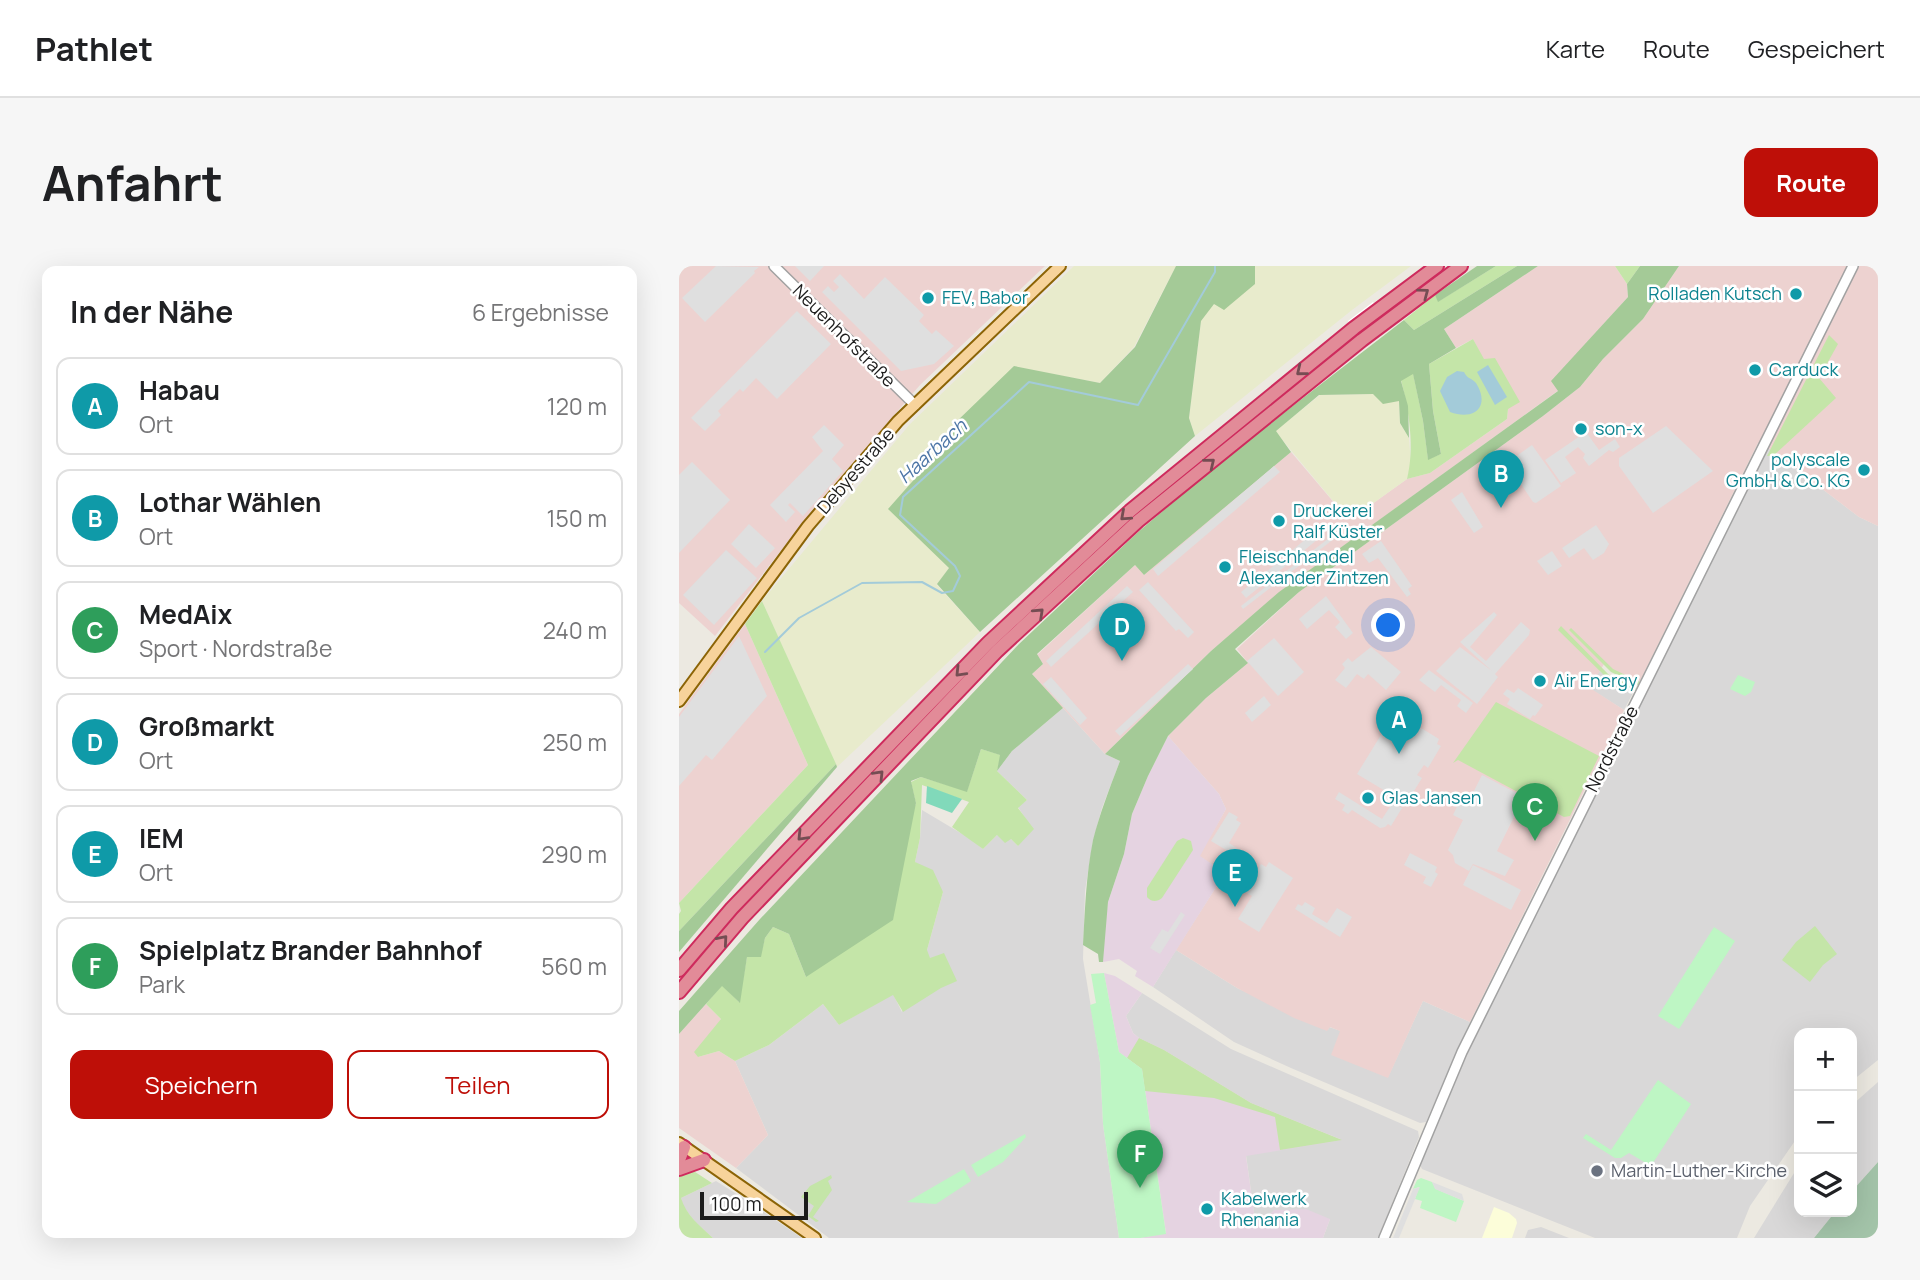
<!DOCTYPE html>
<html lang="de">
<head>
<meta charset="utf-8">
<style>
  :root { --surface:#fff; --page:#f6f6f6; --text:#202124; --muted:#757577; --line:#e0e0e0; --accent:#be0f08 }
  body { margin:0; font-family:Manrope,sans-serif; background:var(--page); color:var(--text) }
  .controls { position:absolute; right:21px; bottom:21px; display:grid; overflow:hidden; border-radius:14px; box-shadow:0 7px 28px #0002 }
  .controls button { width:63px; height:63px; display:grid; place-items:center; padding:0; border:0; border-bottom:2px solid var(--line); background:var(--surface); color:var(--text); font:35px sans-serif }
  .scale { position:absolute; left:21px; bottom:18px; width:108px; box-sizing:border-box; padding-left:7px; border:4px solid #1b1b1b; border-top:0; font-size:19px; line-height:24px; white-space:nowrap; color:#1b1b1b; -webkit-text-stroke:5px #fff; paint-order:stroke }
  .you { position:absolute; left:710px; top:360px; width:24px; height:24px; margin:-18px; border:5px solid #fff; border-radius:50%; background:#1a73e8; box-shadow:0 0 0 10px #1a73e833 }
  .badge { display:grid; place-items:center; width:46px; height:46px; border-radius:50%; background:var(--accent); color:#fff; font-size:23px; font-weight:700 }
  .pin { position:absolute; translate:-50% -58px; filter:drop-shadow(0 2px 4px #0008) }
  .pin::after { content:''; position:absolute; top:37px; width:24px; height:21px; background:inherit; clip-path:polygon(0 0,100% 0,50% 100%) }
  .list { margin:0; padding:0; list-style:none }
  h2 { display:flex; justify-content:space-between; align-items:center; height:91px; margin:0; padding:0 28px; font-size:30px }
  h2 small { font-size:23px; font-weight:400; color:var(--muted) }
  .list li { display:grid; grid-template-columns:46px 1fr auto; gap:21px; align-items:center; box-sizing:border-box; height:98px; margin:0 14px 14px; padding:0 14px; border:2px solid var(--line); border-radius:14px }
  .list b { display:block; font-size:26px; white-space:nowrap }
  .list p { margin:0; font-size:23px; white-space:nowrap; color:var(--muted) }
  .list em { font-size:23px; font-style:normal; color:var(--muted) }
  .actions { display:flex; gap:14px; padding:21px 28px }
  .actions a { flex:1; padding:16px 0; border:2px solid var(--accent); border-radius:14px; text-align:center; font-size:24px; color:var(--accent) }
  .actions .main { background:var(--accent); color:#fff }
  .icon { flex:none; width:38px; height:38px; fill:none; stroke:currentColor; stroke-width:2; stroke-linecap:round; stroke-linejoin:round }
  .map { position:relative; flex:none; width:1199px; height:972px; overflow:hidden; border-radius:14px }
  header { display:flex; align-items:center; gap:42px; box-sizing:border-box; height:98px; padding:0 35px; background:var(--surface); border-bottom:2px solid var(--line) }
  header strong { font-size:33px }
  nav { display:flex; gap:38px; margin-inline-start:auto; font-size:24px }
  .intro { display:flex; align-items:center; justify-content:space-between; box-sizing:border-box; height:168px; padding:0 42px }
  h1 { margin:0; font-size:49px }
  .button { padding:18px 32px; border-radius:14px; background:var(--accent); color:#fff; font-size:24px; font-weight:700 }
  main { display:flex; gap:42px; padding:0 42px }
  aside { flex:1; background:var(--surface); border-radius:14px; box-shadow:0 7px 28px #0002 }
  .map>svg:first-child { display:block }
  .residential { fill:#d9d8d8 }
  .commercial { fill:#edd2d0 }
  .industrial { fill:#e5d3e1 }
  .education { fill:#fcfdd9 }
  .farmland { fill:#e8ebcc }
  .grass { fill:#c4e5a8 }
  .forest { fill:#a4ca97 }
  .cemetery { fill:#a3c4a9 }
  .park { fill:#bef6c4 }
  .pitch { fill:#81d9ba }
  .parking { fill:#dfdfdf }
  .water { fill:#a3cbd9 }
  .pier { fill:#fff }
  .lines { fill:none; stroke-linecap:round; stroke-linejoin:round }
  .stream { stroke:#a3cbd9; stroke-width:2 }
  .minor-casing { stroke:#a2a2a2; stroke-width:12 }
  .major-casing { stroke:#8c6406; stroke-width:14 }
  .highway-casing { stroke:#ce2b5d; stroke-width:16 }
  .minor { stroke:#fff; stroke-width:9 }
  .major { stroke:#f7d39b; stroke-width:10 }
  .highway { stroke:#e28b98; stroke-width:12 }
  .oneway { stroke:#754d53 }
  .culture-dot { fill:#0f9aa8; stroke:#fff; stroke-width:2.5 }
  .worship-dot { fill:#6b7280; stroke:#fff; stroke-width:2.5 }
  .labels { text-anchor:middle; stroke-width:5; stroke-linejoin:round; paint-order:stroke }
  .culture-label { font-size:18px; fill:#0d838f; stroke:#fff; text-anchor:start }
  .street-label { font-size:18px; fill:#1b1b1b; stroke:#fff }
  .worship-label { font-size:18px; fill:#5b616d; stroke:#fff; text-anchor:start }
  .water-label { font-size:19px; font-style:italic; fill:#4d76a6; stroke:#fff }
</style>
</head>
<body>
<header>
<strong>Pathlet</strong>
<nav><a>Karte</a><a>Route</a><a>Gespeichert</a></nav>
</header>
<div class="intro"><h1>Anfahrt</h1><a class="button">Route</a></div>
<main>
<aside>
<h2>In der Nähe<small>6 Ergebnisse</small></h2>
<ul class="list">
<li><span class="badge" style="background:#0f9aa8">A</span><div><b>Habau</b><p>Ort</p></div><em>120 m</em></li>
<li><span class="badge" style="background:#0f9aa8">B</span><div><b>Lothar Wählen</b><p>Ort</p></div><em>150 m</em></li>
<li><span class="badge" style="background:#2e9e5b">C</span><div><b>MedAix</b><p>Sport · Nordstraße</p></div><em>240 m</em></li>
<li><span class="badge" style="background:#0f9aa8">D</span><div><b>Großmarkt</b><p>Ort</p></div><em>250 m</em></li>
<li><span class="badge" style="background:#0f9aa8">E</span><div><b>IEM</b><p>Ort</p></div><em>290 m</em></li>
<li><span class="badge" style="background:#2e9e5b">F</span><div><b>Spielplatz Brander Bahnhof</b><p>Park</p></div><em>560 m</em></li>
</ul>
<div class="actions"><a class="main">Speichern</a><a>Teilen</a></div>
</aside>
<div class="map">
<svg width="1199" height="972" viewBox="0 0 1199 972">
  <rect width="100%" height="100%" fill="#ece9e1"/>
  <g class="residential">
    <polygon points="1088,181 1180,251 1199,260 1199,794 1173,815 1173,767 1120,767 1120,869 1071,940 1058,972 916,972 743,903 741,899 789,786"/>
    <polygon points="920,405 955,425 945,444 910,422"/>
    <polygon points="384,442 426,488 441,495 423,542 414,575 406,625 404,693 421,796 424,858 440,972 150,972 57,902 89,869 56,795 90,779 144,738 160,759 214,728 223,746 248,684 264,626 236,596 241,572 243,544 290,572 304,583 318,569 331,572 339,580 348,555 339,541 348,534 318,505 333,485"/>
    <polygon points="497,684 558,722 649,764 650,761 662,765 709,811 744,735 791,756 747,856 741,857 612,802 555,776 474,721"/>
    <polygon points="463,727 552,783 739,865 740,871 699,972 644,972 651,953 576,954 567,889 661,873 572,837 485,784 460,772 454,767 447,750"/>
    <polygon points="1199,816 1199,896 1173,925 1173,839"/>
    <polygon points="1120,899 1120,946 1156,946 1135,972 1075,972"/>
    <polygon points="37,915 67,934 123,972 34,972 16,956 4,940 2,932"/>
    <polygon points="862,961 890,972 846,972 849,964"/>
  </g>
  <g class="commercial">
    <polygon points="0,0 366,0 241,119 134,243 36,370 0,337"/>
    <polygon points="859,0 936,0 948,18 949,31 873,115 880,124 601,326 532,385 426,488 353,408 364,398 358,389 456,299 465,309 612,186 669,253 675,251 728,213 751,207 828,153 829,143 794,73 777,82 765,63"/>
    <polygon points="1000,0 1199,0 1199,260 1180,251 1088,181 1079,177 959,419 925,398 911,422 945,444 791,756 744,735 709,812 652,789 661,765 651,761 648,765 615,752 558,722 497,684 546,607 520,590 547,543 540,528 489,470 527,432 569,397 558,383 620,326 864,150 901,121 924,93 964,53"/>
    <polygon points="66,358 129,499 0,637 0,448"/>
    <polygon points="27,738 42,753 19,791 40,785 56,795 89,869 57,902 0,862 0,768"/>
  </g>
  <g class="industrial">
    <polygon points="489,470 540,528 547,543 521,590 546,607 474,721 456,710 458,705 440,693 424,696 425,667 429,636 445,588 453,548 469,510"/>
    <polygon points="425,707 436,710 463,727 447,750 454,767 460,772 485,784 572,837 663,874 567,890 576,954 587,952 595,944 627,943 651,953 644,972 461,972 487,967 463,803 440,786"/>
  </g>
  <polygon class="education" points="815,941 830,947 837,953 838,957 833,972 803,972"/>
  <g class="farmland">
    <polygon points="395,0 497,0 455,81 421,117 335,101 276,158 271,173 210,243 270,302 258,319 301,366 158,501 83,335 231,158"/>
    <polygon points="576,0 732,0 673,44 516,170 510,152 522,54 535,37 576,18"/>
    <polygon points="694,128 720,134 721,157 730,172 732,198 728,213 675,251 669,253 596,165 641,129"/>
  </g>
  <g class="grass">
    <polygon points="817,0 838,0 735,64 725,54 756,29 760,35"/>
    <polygon points="936,0 961,0 948,18"/>
    <polygon points="1150,69 1159,78 1140,112 1157,132 1094,190 1088,190"/>
    <path d="M794 73 805 93 816 92 841 136 829 143 828 153 751 207 728 213C736 182 730 145 722 114L734 107 744 155 749 193 762 188 754 145 750 98Z"/>
    <polygon points="83,335 157,498 0,665 0,648 2,645 0,637 129,499 66,358"/>
    <polygon points="882,360 930,409 957,422 956,425 928,412 879,364"/>
    <polygon points="892,362 934,403 961,416 959,419 932,406 890,364"/>
    <polygon points="817,436 920,490 891,550 885,551 779,494 774,497"/>
    <polygon points="302,483 322,489 318,505 348,534 339,542 355,563 339,580 332,573 326,577 318,569 304,583 273,561 290,536 243,519 241,572 236,596 254,604 264,626 248,684 251,692 265,687 278,715 262,722 224,746 214,729 160,759 144,738 90,779 56,795 40,785 19,791 15,786 42,753 27,738 43,719 60,736 68,691 81,691 86,672 94,661 110,668 127,711 237,538 232,516 242,511 288,525"/>
    <path d="M504 572 512 575 514 584 483 632C478 636 472 636 468 631V622L498 575Z"/>
    <polygon points="1136,660 1158,688 1144,699 1131,716 1103,694 1117,676"/>
    <polygon points="460,772 485,784 572,837 663,874 601,884 596,851 535,832 466,825 463,803 448,792"/>
    <path d="M13 904 33 917 2 932C7 949 21 960 34 972H0V906Z"/>
    <polygon points="152,909 153,912 149,915 153,924 134,951 140,955 137,956 129,950 135,940 122,931 131,920"/>
  </g>
  <g class="forest">
    <polygon points="497,0 576,0 576,18 545,44 535,38 522,55 510,152 516,170 301,366 258,318 270,302 209,243 271,173 275,158 335,100 421,117 456,81"/>
    <polygon points="798,0 817,0 759,36 756,29"/>
    <polygon points="838,0 859,0 765,63 777,82 750,98 754,145 762,188 749,194 744,155 734,108 722,115 729,140 730,172 721,157 720,135 704,138 694,128 640,129 597,165 612,186 465,309 456,299 358,388 364,398 353,408 384,442 333,485 318,505 321,489 302,483 288,526 242,511 232,515 237,537 214,654 127,711 110,668 94,661 86,672 82,691 68,691 61,737 43,720 0,768 0,745 81,653 340,378 458,267 545,193 725,54 735,64"/>
    <path d="M961 0H1000L964 53 924 93 901 121 864 150 620 326 556 383 569 397 527 432 489 470 469 510 453 548 445 588 429 636 424 696H420L419 688 404 679C406 644 407 609 414 574 421 547 431 521 441 495L426 488 532 385 600 326 879 125 872 115 949 31 948 18Z"/>
    <polygon points="157,498 158,501 0,686 0,665"/>
  </g>
  <polygon class="cemetery" points="1199,896 1199,972 1135,972 1156,946 1173,946 1173,925"/>
  <g class="park">
    <polygon points="1059,409 1076,416 1072,426 1066,430 1051,423"/>
    <polygon points="1035,661 1056,675 1000,763 979,750"/>
    <polygon points="425,707 440,786 463,803 487,968 461,972 440,972 424,858 421,796 411,739 417,737 412,708"/>
    <polygon points="979,814 1012,838 972,900 950,887 942,892 936,892 904,872 907,868 932,884"/>
    <polygon points="346,868 347,871 324,896 299,911 292,899"/>
    <polygon points="285,903 292,915 257,938 228,936"/>
    <polygon points="742,912 753,916 757,923 785,935 777,956 741,942 743,935 736,933 740,921 734,923 738,914"/>
  </g>
  <polygon class="pitch" points="248,520 283,533 273,547 247,537"/>
  <g class="parking">
    <polygon points="37,0 80,1 75,5 76,7 26,56 3,32"/>
    <polygon points="116,0 145,0 131,15"/>
    <polygon points="161,8 185,33 206,11 245,49 240,55 253,68 257,64 275,80 255,98 222,105 143,26 149,20 155,26 160,21 154,15"/>
    <polygon points="118,45 152,78 98,133 77,112 64,126 61,123 39,145 42,149 26,165 12,152"/>
    <polygon points="145,159 165,179 153,193 164,205 124,250 111,237 109,239 116,246 107,256 91,239 144,185 133,171"/>
    <polygon points="987,160 1034,205 974,247 940,200 940,192"/>
    <polygon points="907,166 920,184 936,173 941,181 934,186 930,184 910,200 904,192 906,188 899,181 886,191 897,207 882,217 866,194"/>
    <polygon points="853,179 882,220 857,237 854,236 828,197"/>
    <polygon points="13,196 51,234 0,287 0,209"/>
    <polygon points="595,200 601,206 479,310 474,303"/>
    <polygon points="783,226 804,261 795,267 772,234"/>
    <polygon points="70,258 96,282 77,302 52,278"/>
    <polygon points="917,259 930,278 925,287 914,294 905,282 890,292 883,282"/>
    <polygon points="640,262 645,268 592,312 587,306"/>
    <polygon points="654,269 656,272 564,343 562,340"/>
    <polygon points="702,275 733,320 729,323 732,328 728,331 699,292 690,297 683,288"/>
    <polygon points="47,284 78,312 35,359 4,329"/>
    <polygon points="873,285 883,300 869,309 858,295"/>
    <polygon points="585,308 589,314 567,332 562,326"/>
    <polygon points="469,316 515,366 509,372 500,363 497,365 460,324"/>
    <polygon points="448,320 454,326 372,401 367,395"/>
    <polygon points="647,330 674,367 667,373 656,361 661,356 650,344 628,363 620,353"/>
    <polygon points="815,346 818,349 791,381 807,395 842,356 851,364 850,369 816,408 819,411 798,438 757,405 781,381 813,405 781,376"/>
    <polygon points="60,370 88,430 33,494 27,489 0,520 0,451"/>
    <polygon points="595,372 625,406 599,430 568,395"/>
    <polygon points="692,381 722,406 707,424 689,408 685,413 678,408 667,422 656,414 666,402 663,398 669,392 673,396"/>
    <polygon points="509,398 514,403 441,470 436,465"/>
    <polygon points="750,404 794,437 787,447 778,440 782,434 762,419 756,426 740,414"/>
    <polygon points="372,411 408,452 401,459 364,418"/>
    <polygon points="839,422 864,439 856,450 854,449 851,453 828,438 831,433 824,428 828,423 835,427"/>
    <polygon points="585,430 592,439 573,456 566,447"/>
    <polygon points="716,446 760,473 758,478 762,480 749,502 745,499 738,509 743,512 730,533 726,531 723,535 678,508"/>
    <polygon points="803,509 845,531 818,585 835,594 826,610 794,598 790,605 776,597 774,589 769,584 784,554 774,549 784,528 792,531"/>
    <polygon points="660,526 703,553 714,536 723,542 712,560 709,558 706,561 701,562 673,544 669,548 663,544 666,539 656,533"/>
    <polygon points="550,546 559,551 557,554 562,557 550,577 558,582 554,588 532,575"/>
    <polygon points="731,587 758,601 756,606 759,608 752,621 744,617 747,611 725,599"/>
    <polygon points="590,596 614,612 580,666 559,653 573,630 565,625 582,598 587,601"/>
    <polygon points="794,599 842,624 832,644 784,619"/>
    <polygon points="626,636 636,642 633,648 648,657 658,642 673,651 661,671 616,643 619,638 623,640"/>
    <polygon points="502,646 506,649 481,688 471,682 483,663 489,666"/>
    <polygon points="753,916 783,928 785,935 756,923"/>
    <polygon points="741,921 720,972 714,972 734,923"/>
  </g>
  <g class="water">
    <polygon points="809,99 828,131 816,139 798,106"/>
    <path d="M778 105 785 106C789 114 792 111 797 117 812 141 795 155 771 146L761 125 768 111Z"/>
  </g>
  <polygon class="pier" points="694,36 713,61 688,80 669,55"/>
  <g class="lines">
    <polyline class="stream" points="86,386 120,352 183,317 243,316 263,327 274,325 281,310 276,300 221,249 224,231 350,116 459,139 536,6 536,0"/>
    <defs>
      <g id="minor">
        <polyline points="95,0 236,139"/>
        <polyline points="705,972 783,786 1174,0"/>
      </g>
      <g id="major">
        <polyline points="0,435 129,260 219,155 381,0"/>
        <polyline points="0,877 136,972"/>
      </g>
      <g id="highway">
        <polyline points="0,704 53,642 309,377 451,245 675,62 758,0"/>
        <polyline points="0,726 63,652 318,385 459,255 683,74 782,0"/>
        <polyline points="0,894 5,881"/>
        <polyline points="0,903 25,894"/>
      </g>
    </defs>
    <use href="#minor" class="minor-casing"/>
    <use href="#major" class="major-casing"/>
    <use href="#highway" class="highway-casing"/>
    <use href="#minor" class="minor"/>
    <use href="#major" class="major"/>
    <use href="#highway" class="highway"/>
  </g>
  <defs><path id="oneway-chevron" d="M-2-3.5L2.5 0L-2 3.5" fill="none" stroke-width="1.6" stroke-linecap="round" stroke-linejoin="round" transform="scale(1.75)"/></defs>
  <g class="oneway">
    <use href="#oneway-chevron" transform="translate(745 27) rotate(-37)"/>
    <use href="#oneway-chevron" transform="translate(622 105) rotate(141)"/>
    <use href="#oneway-chevron" transform="translate(531 197) rotate(-39)"/>
    <use href="#oneway-chevron" transform="translate(446 250) rotate(138)"/>
    <use href="#oneway-chevron" transform="translate(360 347) rotate(-43)"/>
    <use href="#oneway-chevron" transform="translate(281 406) rotate(134)"/>
    <use href="#oneway-chevron" transform="translate(200 509) rotate(-46)"/>
    <use href="#oneway-chevron" transform="translate(123 570) rotate(134)"/>
    <use href="#oneway-chevron" transform="translate(44 674) rotate(-49)"/>
  </g>
  <g class="culture-dot">
    <circle cx="1117" cy="28" r="7"/>
    <circle cx="249" cy="32" r="7"/>
    <circle cx="1076" cy="104" r="7"/>
    <circle cx="902" cy="163" r="7"/>
    <circle cx="1185" cy="204" r="7"/>
    <circle cx="600" cy="255" r="7"/>
    <circle cx="546" cy="301" r="7"/>
    <circle cx="861" cy="415" r="7"/>
    <circle cx="689" cy="532" r="7"/>
    <circle cx="528" cy="943" r="7"/>
  </g>
  <circle class="worship-dot" cx="918" cy="905" r="7"/>
  <g class="labels">
    <g class="culture-label">
      <text x="1103" y="34" text-anchor="end">Rolladen Kutsch</text>
      <text x="263" y="38">FEV, Babor</text>
      <text x="1090" y="110">Carduck</text>
      <text x="916" y="169">son-x</text>
      <text x="1171" y="200" text-anchor="end">polyscale<tspan x="1171" dy="21">GmbH &amp; Co. KG</tspan></text>
      <text x="614" y="251">Druckerei<tspan x="614" dy="21">Ralf Küster</tspan></text>
      <text x="560" y="297">Fleischhandel<tspan x="560" dy="21">Alexander Zintzen</tspan></text>
      <text x="875" y="421">Air Energy</text>
      <text x="703" y="538">Glas Jansen</text>
      <text x="542" y="939">Kabelwerk<tspan x="542" dy="21">Rhenania</tspan></text>
    </g>
    <g class="street-label">
      <text transform="translate(165 70) rotate(45)" y="6">Neuenhofstraße</text>
      <text transform="translate(177 205) rotate(-49)" y="6">Debyestraße</text>
      <text transform="translate(933 483) rotate(-63)" y="6">Nordstraße</text>
    </g>
    <g class="worship-label">
      <text x="932" y="911">Martin-Luther-Kirche</text>
    </g>
    <g class="water-label">
      <text transform="translate(253 185) rotate(-42)" y="7">Haarbach</text>
    </g>
  </g>
</svg>
<div class="controls">
<button>+</button>
<button>−</button>
<button><svg class="icon" aria-label="layers" viewBox="0 0 24 24"><path d="M12 4l9 5-9 5-9-5zM3 14l9 5 9-5"/></svg></button>
</div>
<div class="scale">100 m</div>
<div class="you"></div>
<div class="pin badge" style="left:720px;top:488px;background:#0f9aa8">A</div>
<div class="pin badge" style="left:822px;top:242px;background:#0f9aa8">B</div>
<div class="pin badge" style="left:856px;top:575px;background:#2e9e5b">C</div>
<div class="pin badge" style="left:443px;top:395px;background:#0f9aa8">D</div>
<div class="pin badge" style="left:556px;top:641px;background:#0f9aa8">E</div>
<div class="pin badge" style="left:461px;top:922px;background:#2e9e5b">F</div>
</div>
</main>
</body>
</html>
